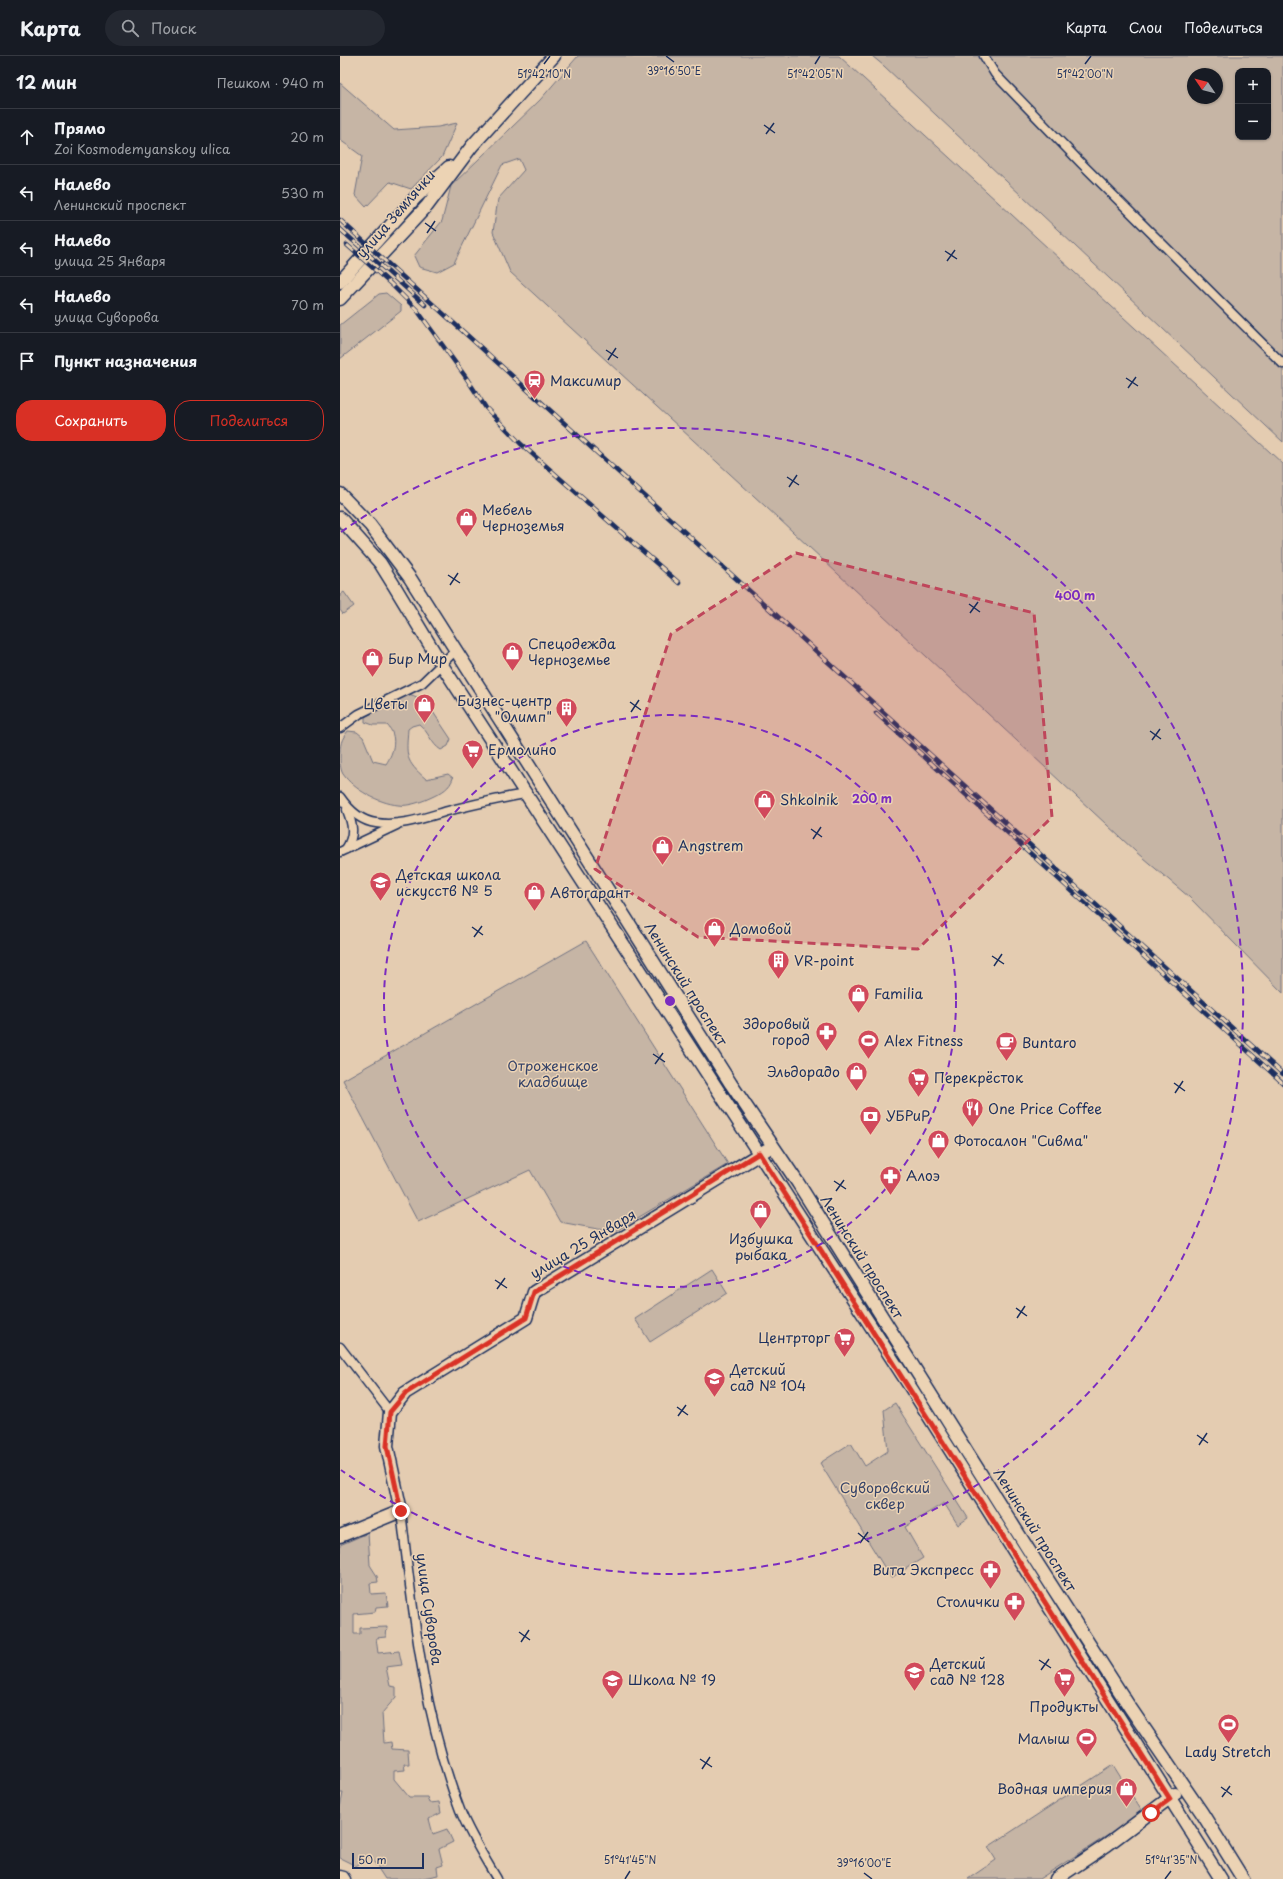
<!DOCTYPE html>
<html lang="ru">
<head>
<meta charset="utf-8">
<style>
  :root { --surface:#171b24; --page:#242831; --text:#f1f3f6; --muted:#9ea1a6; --line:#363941; --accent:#d93025 }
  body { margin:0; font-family:"Playpen Sans",sans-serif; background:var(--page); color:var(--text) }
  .controls { position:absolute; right:12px; top:12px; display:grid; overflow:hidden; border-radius:8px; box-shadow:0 1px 3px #0004 }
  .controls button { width:36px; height:36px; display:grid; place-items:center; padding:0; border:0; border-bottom:1px solid var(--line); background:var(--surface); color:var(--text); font:20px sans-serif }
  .compass { position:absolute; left:847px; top:12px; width:36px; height:36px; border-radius:50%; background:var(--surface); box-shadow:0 1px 3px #0004; rotate:305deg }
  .scale { position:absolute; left:12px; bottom:10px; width:72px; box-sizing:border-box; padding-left:4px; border:2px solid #1b2f5e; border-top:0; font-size:11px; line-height:14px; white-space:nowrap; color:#1b2f5e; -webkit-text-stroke:3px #ecd3b4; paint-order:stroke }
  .stop { position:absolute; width:12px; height:12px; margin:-9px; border:3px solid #d93025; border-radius:50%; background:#fff }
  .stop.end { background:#d93025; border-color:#fff; box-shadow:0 1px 4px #0008 }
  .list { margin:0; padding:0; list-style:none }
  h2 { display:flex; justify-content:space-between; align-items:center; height:52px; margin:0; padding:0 16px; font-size:17px }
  h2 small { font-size:13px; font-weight:400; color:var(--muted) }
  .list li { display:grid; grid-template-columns:26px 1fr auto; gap:12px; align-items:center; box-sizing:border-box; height:56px; padding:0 16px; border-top:1px solid var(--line) }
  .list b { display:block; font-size:15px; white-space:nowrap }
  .list p { margin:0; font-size:13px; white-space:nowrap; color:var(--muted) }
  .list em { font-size:13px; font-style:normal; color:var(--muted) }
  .actions { display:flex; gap:8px; padding:12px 16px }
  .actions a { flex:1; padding:9px 0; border:1px solid var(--accent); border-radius:16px; text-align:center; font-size:14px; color:var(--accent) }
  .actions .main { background:var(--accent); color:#fff }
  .icon { flex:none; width:22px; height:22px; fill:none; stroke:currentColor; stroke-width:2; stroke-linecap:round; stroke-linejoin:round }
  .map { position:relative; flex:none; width:943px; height:1823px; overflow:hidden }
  header { display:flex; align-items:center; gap:24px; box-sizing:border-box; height:56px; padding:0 20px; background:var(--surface); border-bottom:1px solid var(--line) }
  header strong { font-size:19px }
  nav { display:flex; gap:22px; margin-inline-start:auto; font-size:14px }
  .search { width:280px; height:36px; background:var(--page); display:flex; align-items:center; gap:10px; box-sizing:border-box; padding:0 14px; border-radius:22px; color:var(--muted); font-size:15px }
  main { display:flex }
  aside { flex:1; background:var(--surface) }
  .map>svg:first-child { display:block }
  .green { fill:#c6b5a5; stroke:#707282; fill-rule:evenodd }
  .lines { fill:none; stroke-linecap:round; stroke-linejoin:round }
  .street-casing { stroke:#1b2f5e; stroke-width:11 }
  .secondary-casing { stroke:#1b2f5e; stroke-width:15 }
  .street { stroke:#ecd3b4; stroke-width:8 }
  .secondary { stroke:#ecd3b4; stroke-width:12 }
  .rail-casing { stroke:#1b2f5e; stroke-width:4.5 }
  .rail { stroke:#ecd3b4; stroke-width:3; stroke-dasharray:9; stroke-linecap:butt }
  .route { stroke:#d93025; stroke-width:5 }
  .marked { fill:#bf465b; fill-opacity:0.2; stroke:#bf465b; stroke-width:3; stroke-dasharray:8 5; stroke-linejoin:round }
  .ticks { fill:none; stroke:#1b2f5e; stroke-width:1.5 }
  .ring { fill:none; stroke:#7b2cbf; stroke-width:2; stroke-dasharray:7 5 }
  .labels { text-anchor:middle; stroke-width:3; stroke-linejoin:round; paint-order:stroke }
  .street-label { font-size:14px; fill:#1b2f5e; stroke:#ecd3b4 }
  .poi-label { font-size:14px; fill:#1b2f5e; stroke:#ecd3b4; text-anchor:start }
  .park-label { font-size:14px; fill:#354369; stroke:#ecd3b4 }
  .ticks-label { font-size:10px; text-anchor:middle; fill:#1b2f5e; stroke:#ecd3b4; stroke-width:3; stroke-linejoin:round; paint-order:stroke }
  .centre { fill:#7b2cbf; stroke:#ecd3b4; stroke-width:2 }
  .ring-label { font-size:12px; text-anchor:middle; font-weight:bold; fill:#7b2cbf; stroke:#ecd3b4; stroke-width:3; stroke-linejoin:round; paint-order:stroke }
</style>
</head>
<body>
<header>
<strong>Карта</strong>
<div class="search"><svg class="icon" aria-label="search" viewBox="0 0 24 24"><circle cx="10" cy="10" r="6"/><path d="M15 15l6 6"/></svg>Поиск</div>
<nav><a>Карта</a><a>Слои</a><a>Поделиться</a></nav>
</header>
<main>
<aside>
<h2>12 мин<small>Пешком · 940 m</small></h2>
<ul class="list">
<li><svg class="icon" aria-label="ahead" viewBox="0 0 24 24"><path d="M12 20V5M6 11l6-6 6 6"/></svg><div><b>Прямо</b><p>Zoi Kosmodemyanskoy ulica</p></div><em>20 m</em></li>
<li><svg class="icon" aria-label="left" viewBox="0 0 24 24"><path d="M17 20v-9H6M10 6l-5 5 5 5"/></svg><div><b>Налево</b><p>Ленинский проспект</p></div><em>530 m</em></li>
<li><svg class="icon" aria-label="left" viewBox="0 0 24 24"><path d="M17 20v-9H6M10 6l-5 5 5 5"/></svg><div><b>Налево</b><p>улица 25 Января</p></div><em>320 m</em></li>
<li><svg class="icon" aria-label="left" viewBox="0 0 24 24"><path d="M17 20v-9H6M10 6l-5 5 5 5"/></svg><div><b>Налево</b><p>улица Суворова</p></div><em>70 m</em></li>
<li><svg class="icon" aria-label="arrive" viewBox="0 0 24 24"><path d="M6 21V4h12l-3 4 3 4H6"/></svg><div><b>Пункт назначения</b></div></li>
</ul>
<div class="actions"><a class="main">Сохранить</a><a>Поделиться</a></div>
</aside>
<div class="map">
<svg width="943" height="1823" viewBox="0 0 943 1823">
  <rect width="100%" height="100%" fill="#e4ccb1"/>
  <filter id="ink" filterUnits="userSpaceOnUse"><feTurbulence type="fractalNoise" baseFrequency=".025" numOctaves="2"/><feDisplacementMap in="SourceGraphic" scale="8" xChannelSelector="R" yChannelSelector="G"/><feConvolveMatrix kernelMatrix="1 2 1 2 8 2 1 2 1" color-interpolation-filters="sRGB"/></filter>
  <g filter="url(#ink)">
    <g class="green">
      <polygon points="238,0 499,0 943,408 943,937 849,841 796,796 438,462 170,216 153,176 158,143 184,114 179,103 162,109 114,207 97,216 79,211 74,200 102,165 111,130 200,44"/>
      <path d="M532 0H943V386L544 10ZM898 15H928V81H898ZM853 18H877V42H853Z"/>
      <polygon points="0,27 54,74 98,71 117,67 102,101 71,133 50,126 26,151 15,139 22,100 0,84"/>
      <polygon points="46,237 61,250 61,255 0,303 0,269 39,238"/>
      <polygon points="4,536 14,550 3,558 0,554 0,539"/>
      <path d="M69 638 85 644 111 683 108 690 101 694C91 688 89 676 79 668L72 670 68 673C66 700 65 705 86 723L108 718 113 722C110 732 102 736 94 740 84 745 68 751 58 749 39 747 14 734 3 718 0 713 0 706 0 700 0 688 1 684 8 675L17 676 23 681 33 705 46 708C54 696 58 680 47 669H33L25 666V661Z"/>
      <polygon points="246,885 388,1108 274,1176 220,1166 190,1114 78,1166 3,1024"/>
      <polygon points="372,1213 387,1237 310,1286 295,1263"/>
      <polygon points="555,1347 628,1462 618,1469 604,1447 565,1471 583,1502 551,1522 480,1407 511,1387 525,1410 548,1395 544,1354"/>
      <polygon points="28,1477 30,1509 37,1520 38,1526 30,1527 31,1538 46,1537 48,1550 36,1551 35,1556 14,1558 14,1578 20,1578 20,1572 47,1571 46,1581 36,1582 38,1597 59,1595 62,1609 46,1611 50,1630 56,1631 56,1641 42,1657 44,1687 51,1686 52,1693 68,1694 69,1708 64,1708 65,1714 54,1715 54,1723 69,1741 87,1741 89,1747 99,1746 101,1757 89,1763 93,1778 107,1773 113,1786 99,1793 103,1809 97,1811 98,1819 78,1823 45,1823 30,1800 16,1810 0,1802 0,1752 3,1737 0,1737 0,1489"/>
      <polygon points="773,1709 803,1757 699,1823 628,1823 656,1804 648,1791"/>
    </g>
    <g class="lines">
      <defs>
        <g id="street">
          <polyline points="644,0 655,18 742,108 943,308"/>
          <polyline points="0,672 19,658 82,627 115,595"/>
          <path d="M0 741C9 754 20 765 36 767 61 771 86 761 111 754 136 748 160 742 186 738"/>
          <path d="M6 793C15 779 13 769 7 754"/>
          <polyline points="0,796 57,769"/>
          <polyline points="0,1291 50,1356"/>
          <path d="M61 1455C73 1556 83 1658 120 1754 129 1777 144 1801 157 1823"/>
          <polyline points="0,1819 4,1820 6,1823"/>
        </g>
        <g id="secondary">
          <polyline points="0,226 76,141 109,111"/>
          <polyline points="0,243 87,150 132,90 214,0"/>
          <polyline points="0,438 30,469 70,522 391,1028 458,1127 688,1493 789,1650 862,1757 903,1823"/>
          <polyline points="0,462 40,507 55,531 102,609 186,738 571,1332 881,1823"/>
          <polyline points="0,1480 61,1455 47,1390 50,1356 65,1337 186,1262 194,1236 426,1094"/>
          <polyline points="716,1823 767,1789 835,1738"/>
        </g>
      </defs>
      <use href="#street" class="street-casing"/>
      <use href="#secondary" class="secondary-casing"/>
      <use href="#street" class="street"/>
      <use href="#secondary" class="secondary"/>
      <defs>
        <g id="rail">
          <polyline points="0,164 943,1018"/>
          <polyline points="0,173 85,249"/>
          <polyline points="7,189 51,228 77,254 125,320 146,352 181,388 339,527"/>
          <polyline points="536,657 943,1027"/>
        </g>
      </defs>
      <use href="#rail" class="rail-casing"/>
      <use href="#rail" class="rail"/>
    </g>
  </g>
  <g class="lines" filter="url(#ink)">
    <path class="route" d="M61 1455 47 1390 50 1356 66 1337 186 1262 194 1236 419 1097C558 1312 692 1528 830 1743L811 1757"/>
  </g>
  <path class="marked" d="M456 497 694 557 712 761 578 893 358 881 255 813 331 578Z"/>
  <path class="ticks" d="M326 0 334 6M204 8 210 0M475 8 480 0M745 8 751 0M424 69 435 77M426 78 434 67M85 167 96 175M87 177 95 165M605 195 617 203M607 205 615 194M266 294 278 302M268 304 276 292M786 322 798 330M788 332 796 321M447 421 459 429M449 431 457 419M108 519 120 527M110 529 118 517M629 548 640 556M630 557 638 546M290 646 301 654M291 656 299 644M810 675 821 683M812 684 820 673M471 773 482 781M473 783 481 771M132 871 143 879M134 881 142 870M652 900 664 908M654 910 662 898M313 998 325 1006M315 1008 323 997M834 1027 845 1035M835 1037 843 1025M494 1125 506 1133M496 1135 504 1124M155 1224 167 1232M157 1233 165 1222M676 1252 687 1260M677 1262 685 1250M337 1351 348 1359M338 1360 346 1349M857 1379 868 1387M859 1389 867 1377M518 1477 529 1486M520 1487 528 1476M179 1576 190 1584M181 1586 189 1574M699 1604 711 1612M701 1614 709 1603M360 1703 372 1711M362 1713 370 1701M881 1731 892 1739M882 1741 890 1730M524 1817 532 1823M285 1823 290 1815M825 1823 831 1815"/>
  <g class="ring">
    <circle cx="330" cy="945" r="286"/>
    <path d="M1 476A573 573 0 1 1 1 1414"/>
  </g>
  <defs>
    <symbol id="station-pin" viewBox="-11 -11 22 30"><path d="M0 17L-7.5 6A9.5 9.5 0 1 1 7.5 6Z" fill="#d1495b" stroke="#ecd3b4"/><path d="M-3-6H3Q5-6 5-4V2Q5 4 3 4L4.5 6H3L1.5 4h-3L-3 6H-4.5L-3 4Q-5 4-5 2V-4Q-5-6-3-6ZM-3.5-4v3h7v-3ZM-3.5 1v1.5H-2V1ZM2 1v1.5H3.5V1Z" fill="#fff"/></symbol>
    <symbol id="shop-pin" viewBox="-11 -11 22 30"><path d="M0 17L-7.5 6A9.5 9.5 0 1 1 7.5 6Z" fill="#d1495b" stroke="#ecd3b4"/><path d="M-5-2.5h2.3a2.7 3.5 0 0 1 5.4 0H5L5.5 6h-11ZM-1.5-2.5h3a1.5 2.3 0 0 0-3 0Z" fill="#fff"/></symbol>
    <symbol id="building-pin" viewBox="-11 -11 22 30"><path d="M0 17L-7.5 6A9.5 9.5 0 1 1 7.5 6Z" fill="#d1495b" stroke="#ecd3b4"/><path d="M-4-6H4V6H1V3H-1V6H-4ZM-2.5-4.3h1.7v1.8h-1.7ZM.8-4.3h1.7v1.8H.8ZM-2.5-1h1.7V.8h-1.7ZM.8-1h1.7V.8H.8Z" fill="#fff"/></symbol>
    <symbol id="supermarket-pin" viewBox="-11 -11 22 30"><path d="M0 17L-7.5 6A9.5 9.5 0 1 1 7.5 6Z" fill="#d1495b" stroke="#ecd3b4"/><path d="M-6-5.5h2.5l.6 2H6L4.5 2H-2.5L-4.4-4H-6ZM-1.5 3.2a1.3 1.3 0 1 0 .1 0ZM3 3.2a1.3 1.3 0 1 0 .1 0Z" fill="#fff"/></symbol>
    <symbol id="school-pin" viewBox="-11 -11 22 30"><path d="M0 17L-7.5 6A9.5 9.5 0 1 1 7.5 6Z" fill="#d1495b" stroke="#ecd3b4"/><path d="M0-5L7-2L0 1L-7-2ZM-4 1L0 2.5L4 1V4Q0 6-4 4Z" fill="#fff"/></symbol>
    <symbol id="pharmacy-pin" viewBox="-11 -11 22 30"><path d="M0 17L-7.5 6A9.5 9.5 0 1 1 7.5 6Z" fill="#d1495b" stroke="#ecd3b4"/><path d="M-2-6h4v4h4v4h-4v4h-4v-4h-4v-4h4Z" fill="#fff"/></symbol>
    <symbol id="stadium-pin" viewBox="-11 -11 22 30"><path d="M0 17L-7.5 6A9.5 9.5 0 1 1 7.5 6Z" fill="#d1495b" stroke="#ecd3b4"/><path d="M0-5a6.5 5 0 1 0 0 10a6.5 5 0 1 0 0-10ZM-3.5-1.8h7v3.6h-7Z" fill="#fff"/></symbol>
    <symbol id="cafe-pin" viewBox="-11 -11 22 30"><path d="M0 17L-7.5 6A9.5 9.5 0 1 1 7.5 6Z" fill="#d1495b" stroke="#ecd3b4"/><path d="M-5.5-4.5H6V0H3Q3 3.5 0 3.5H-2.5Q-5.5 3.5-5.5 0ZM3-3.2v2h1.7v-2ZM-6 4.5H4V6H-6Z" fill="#fff"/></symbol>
    <symbol id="restaurant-pin" viewBox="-11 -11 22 30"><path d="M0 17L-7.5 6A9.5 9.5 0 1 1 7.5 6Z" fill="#d1495b" stroke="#ecd3b4"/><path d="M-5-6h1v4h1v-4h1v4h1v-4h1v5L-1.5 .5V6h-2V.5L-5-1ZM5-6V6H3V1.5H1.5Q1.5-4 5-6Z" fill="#fff"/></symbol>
    <symbol id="bank-pin" viewBox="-11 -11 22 30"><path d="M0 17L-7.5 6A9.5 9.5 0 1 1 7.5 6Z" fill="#d1495b" stroke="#ecd3b4"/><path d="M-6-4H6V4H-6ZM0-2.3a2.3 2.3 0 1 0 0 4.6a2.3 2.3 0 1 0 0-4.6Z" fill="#fff"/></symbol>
  </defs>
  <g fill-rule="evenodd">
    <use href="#station-pin" x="182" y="312" width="25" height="34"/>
    <use href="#shop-pin" x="114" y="450" width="25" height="34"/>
    <use href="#shop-pin" x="160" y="584" width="25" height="34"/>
    <use href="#shop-pin" x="20" y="590" width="25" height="34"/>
    <use href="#shop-pin" x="72" y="636" width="25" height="34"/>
    <use href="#building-pin" x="214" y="640" width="25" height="34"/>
    <use href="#supermarket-pin" x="120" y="682" width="25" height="34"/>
    <use href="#shop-pin" x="412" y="732" width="25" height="34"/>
    <use href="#shop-pin" x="310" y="778" width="25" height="34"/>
    <use href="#school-pin" x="28" y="814" width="25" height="34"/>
    <use href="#shop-pin" x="182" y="824" width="25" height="34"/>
    <use href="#shop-pin" x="362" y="860" width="25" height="34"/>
    <use href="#building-pin" x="426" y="892" width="25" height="34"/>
    <use href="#shop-pin" x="506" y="926" width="25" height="34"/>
    <use href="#pharmacy-pin" x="474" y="964" width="25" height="34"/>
    <use href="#stadium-pin" x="516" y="972" width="25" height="34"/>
    <use href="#cafe-pin" x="654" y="974" width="25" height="34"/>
    <use href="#shop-pin" x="504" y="1004" width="25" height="34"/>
    <use href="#supermarket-pin" x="566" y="1010" width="25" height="34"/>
    <use href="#restaurant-pin" x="620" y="1040" width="25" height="34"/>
    <use href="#bank-pin" x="518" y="1048" width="25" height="34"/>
    <use href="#shop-pin" x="586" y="1072" width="25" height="34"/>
    <use href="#pharmacy-pin" x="538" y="1108" width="25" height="34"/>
    <use href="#shop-pin" x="408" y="1142" width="25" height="34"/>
    <use href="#supermarket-pin" x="492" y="1270" width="25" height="34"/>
    <use href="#school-pin" x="362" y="1310" width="25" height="34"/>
    <use href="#pharmacy-pin" x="638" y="1502" width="25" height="34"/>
    <use href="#pharmacy-pin" x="662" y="1534" width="25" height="34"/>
    <use href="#school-pin" x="562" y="1604" width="25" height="34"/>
    <use href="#supermarket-pin" x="712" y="1610" width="25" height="34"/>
    <use href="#school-pin" x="260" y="1612" width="25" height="34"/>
    <use href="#stadium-pin" x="876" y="1656" width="25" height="34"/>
    <use href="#stadium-pin" x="734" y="1670" width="25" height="34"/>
    <use href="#shop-pin" x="774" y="1720" width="25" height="34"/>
  </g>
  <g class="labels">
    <g class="street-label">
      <text transform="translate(56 158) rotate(-49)" y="5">улица Землячки</text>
      <text transform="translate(346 928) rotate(58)" y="5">Ленинский проспект</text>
      <text transform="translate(243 1188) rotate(-31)" y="5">улица 25 Января</text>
      <text transform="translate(522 1201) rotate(58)" y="5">Ленинский проспект</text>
      <text transform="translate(695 1474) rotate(58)" y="5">Ленинский проспект</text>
      <text transform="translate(89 1553) rotate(82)" y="5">улица Суворова</text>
    </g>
    <g class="poi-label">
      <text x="210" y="330">Максимир</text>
      <text x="142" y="459">Мебель<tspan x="142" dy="16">Черноземья</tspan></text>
      <text x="188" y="593">Спецодежда<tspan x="188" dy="16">Черноземье</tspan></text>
      <text x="48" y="608">Бир Мир</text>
      <text x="212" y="650" text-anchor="end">Бизнес-центр<tspan x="212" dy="16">"Олимп"</tspan></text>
      <text x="68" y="653" text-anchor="end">Цветы</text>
      <text x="148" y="699">Ермолино</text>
      <text x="440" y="749">Shkolnik</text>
      <text x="338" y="795">Angstrem</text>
      <text x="56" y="824">Детская школа<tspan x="56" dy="16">искусств № 5</tspan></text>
      <text x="210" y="842">Автогарант</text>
      <text x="390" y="878">Домовой</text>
      <text x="454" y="910">VR-point</text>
      <text x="534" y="943">Familia</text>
      <text x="470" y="973" text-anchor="end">Здоровый<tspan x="470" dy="16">город</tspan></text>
      <text x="544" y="990">Alex Fitness</text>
      <text x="682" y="992">Buntaro</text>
      <text x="500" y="1021" text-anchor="end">Эльдорадо</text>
      <text x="594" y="1027">Перекрёсток</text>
      <text x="648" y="1058">One Price Coffee</text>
      <text x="546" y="1065">УБРиР</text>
      <text x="614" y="1090">Фотосалон "Сивма"</text>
      <text x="566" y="1125">Алоэ</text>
      <text x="421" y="1188" text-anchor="middle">Избушка<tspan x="421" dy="16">рыбака</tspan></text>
      <text x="490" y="1287" text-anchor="end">Центрторг</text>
      <text x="390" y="1319">Детский<tspan x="390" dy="16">сад № 104</tspan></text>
      <text x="634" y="1519" text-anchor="end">Вита Экспресс</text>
      <text x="660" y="1551" text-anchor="end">Столички</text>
      <text x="590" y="1613">Детский<tspan x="590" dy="16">сад № 128</tspan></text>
      <text x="288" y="1629">Школа № 19</text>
      <text x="724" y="1656" text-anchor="middle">Продукты</text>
      <text x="730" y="1688" text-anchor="end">Малыш</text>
      <text x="888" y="1701" text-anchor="middle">Lady Stretch</text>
      <text x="772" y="1738" text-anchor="end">Водная империя</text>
    </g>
    <g class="park-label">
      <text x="213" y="1015">Отроженское<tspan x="213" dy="16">кладбище</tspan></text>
      <text x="545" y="1437">Суворовский<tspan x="545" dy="16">сквер</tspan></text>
    </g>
  </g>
  <g class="ticks-label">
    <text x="334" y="19">39°16'50"E</text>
    <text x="204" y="22">51°42'10"N</text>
    <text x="475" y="22">51°42'05"N</text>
    <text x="745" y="22">51°42'00"N</text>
    <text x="290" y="1808">51°41'45"N</text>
    <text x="831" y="1808">51°41'35"N</text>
    <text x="524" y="1811">39°16'00"E</text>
  </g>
  <circle cx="330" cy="945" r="6" class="centre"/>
  <g class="ring-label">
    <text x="735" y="544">400 m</text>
    <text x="532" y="747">200 m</text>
  </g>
</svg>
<div class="controls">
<button>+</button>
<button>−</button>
</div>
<svg class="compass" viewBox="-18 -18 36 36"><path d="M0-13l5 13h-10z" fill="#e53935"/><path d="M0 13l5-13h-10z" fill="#9ea1a6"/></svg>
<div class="scale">50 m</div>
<div class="stop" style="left:811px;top:1757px"></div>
<div class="stop end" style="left:61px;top:1455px"></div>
</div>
</main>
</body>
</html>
